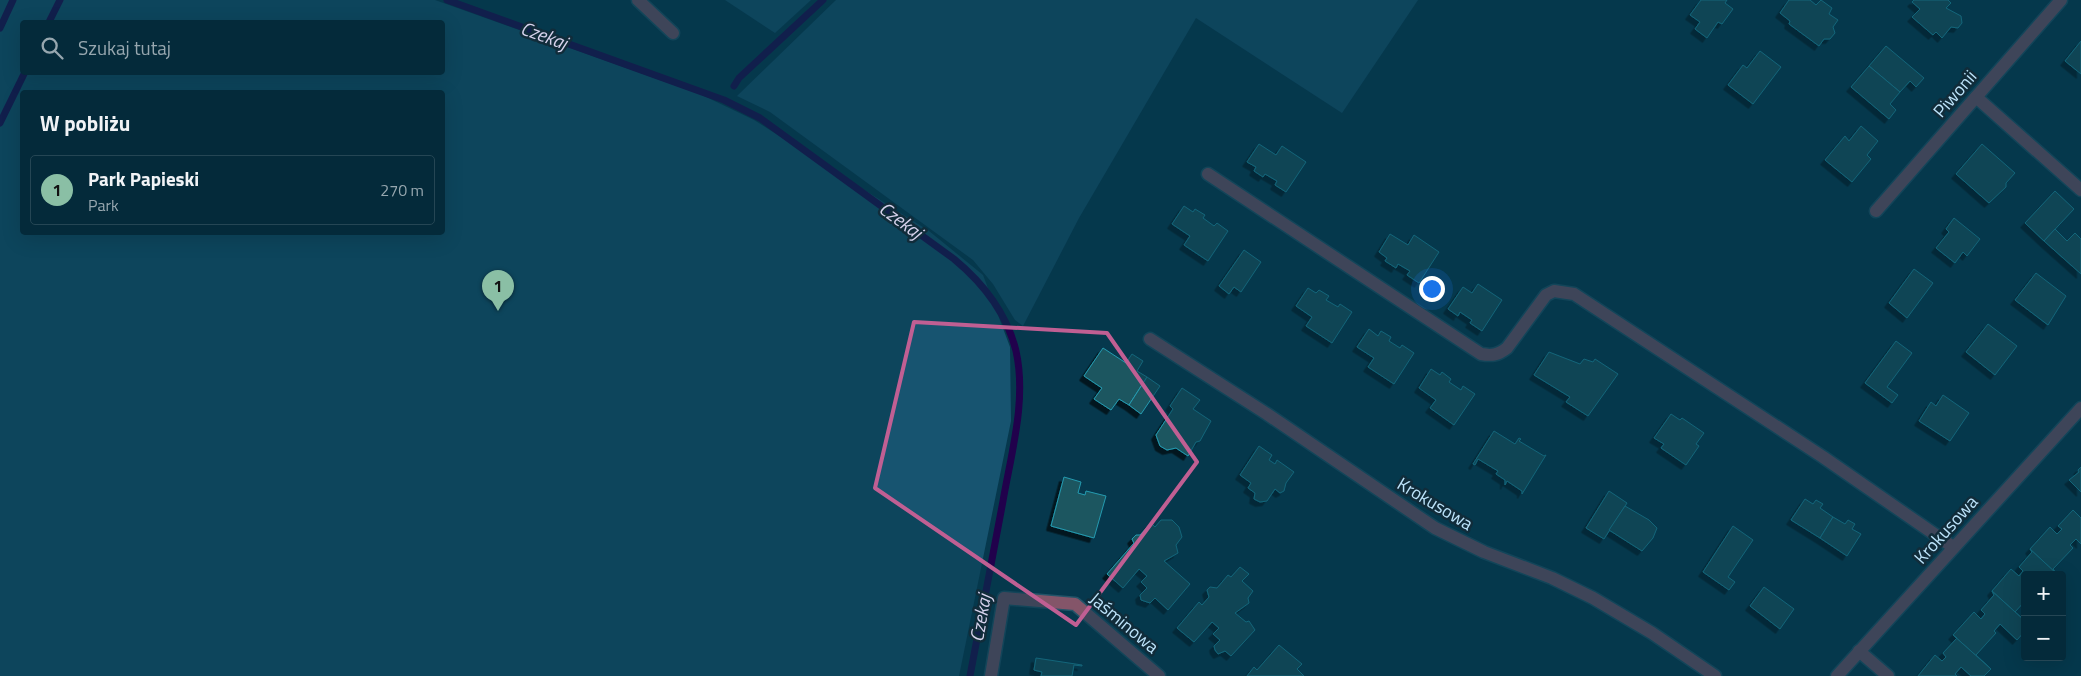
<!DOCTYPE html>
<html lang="pl">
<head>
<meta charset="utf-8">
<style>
  :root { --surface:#042a3a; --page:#123645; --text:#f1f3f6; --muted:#97a7af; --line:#254654; --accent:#8abfa5 }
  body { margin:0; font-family:"Titillium Web",sans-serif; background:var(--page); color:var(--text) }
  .controls { position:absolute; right:15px; bottom:15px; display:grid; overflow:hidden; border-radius:5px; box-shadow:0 5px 20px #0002 }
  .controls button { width:45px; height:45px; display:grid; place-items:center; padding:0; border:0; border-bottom:1px solid var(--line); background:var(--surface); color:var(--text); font:25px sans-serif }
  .you { position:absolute; left:1431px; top:288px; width:18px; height:18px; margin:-12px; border:4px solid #fff; border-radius:50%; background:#1a73e8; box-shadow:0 0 0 8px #1a73e833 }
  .badge { display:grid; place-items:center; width:32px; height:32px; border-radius:50%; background:var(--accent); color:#111; font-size:16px; font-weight:700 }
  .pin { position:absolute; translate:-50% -41px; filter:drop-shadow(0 1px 2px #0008) }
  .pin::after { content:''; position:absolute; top:26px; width:18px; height:15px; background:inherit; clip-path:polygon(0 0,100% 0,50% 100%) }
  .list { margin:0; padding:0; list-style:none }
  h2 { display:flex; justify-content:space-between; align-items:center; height:65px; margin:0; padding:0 20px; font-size:21px }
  h2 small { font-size:16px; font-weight:400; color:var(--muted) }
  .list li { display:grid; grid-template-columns:32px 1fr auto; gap:15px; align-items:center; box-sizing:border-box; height:70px; margin:0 10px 10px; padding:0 10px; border:1px solid var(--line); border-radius:5px }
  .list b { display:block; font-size:19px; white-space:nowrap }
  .list p { margin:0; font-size:16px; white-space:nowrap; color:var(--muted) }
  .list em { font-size:16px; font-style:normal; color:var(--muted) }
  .icon { flex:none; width:28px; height:28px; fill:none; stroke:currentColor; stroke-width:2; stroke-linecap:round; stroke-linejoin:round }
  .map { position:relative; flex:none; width:2081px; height:676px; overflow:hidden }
  .search { position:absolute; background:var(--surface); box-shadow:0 5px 20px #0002; left:20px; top:20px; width:425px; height:55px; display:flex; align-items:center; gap:12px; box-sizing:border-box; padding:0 18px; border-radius:5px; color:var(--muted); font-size:19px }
  .panel { position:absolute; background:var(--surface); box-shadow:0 5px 20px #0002; left:20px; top:90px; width:425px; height:145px; border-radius:5px }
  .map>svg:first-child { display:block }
  .green { fill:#175470; fill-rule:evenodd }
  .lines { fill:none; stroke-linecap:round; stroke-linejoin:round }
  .stream { stroke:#21014c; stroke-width:7 }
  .building { fill:#1e5661; stroke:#249bb0; filter:url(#shadow) }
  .minor-casing { stroke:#235469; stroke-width:15 }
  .minor { stroke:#845569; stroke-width:12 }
  .marked { fill:none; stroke:#c05f93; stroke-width:4; stroke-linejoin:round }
  .labels { text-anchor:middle; stroke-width:5; stroke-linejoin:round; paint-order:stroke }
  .street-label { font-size:18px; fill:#bde4fb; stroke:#112c3a }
  .water-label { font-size:19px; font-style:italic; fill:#d6d2ec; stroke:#112c3a }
</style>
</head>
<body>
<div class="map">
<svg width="2081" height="676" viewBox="0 0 2081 676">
  <defs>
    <filter id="shadow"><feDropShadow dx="-4.5" dy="4.5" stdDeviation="0" flood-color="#0009"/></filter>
  </defs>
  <rect width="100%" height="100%" fill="#06384d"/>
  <g class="green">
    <path d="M0 0H435L702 95 754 120 929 231 983 275 1010 347 1011 421 959 676H0ZM22 22H442V72H22ZM22 92H442V232H22Z"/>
    <polygon points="725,0 811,0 775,33"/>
    <polygon points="836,0 1418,0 1342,113 1196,18 1079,218 1023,326 1015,320 993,284 973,260 770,112 737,96"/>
  </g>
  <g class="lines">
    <g class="stream">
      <path d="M447 0 724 100 760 118 954 259C983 283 1007 314 1016 351 1027 400 1011 454 1003 501 992 559 981 618 970 676"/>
      <polyline points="49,22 60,0"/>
      <polyline points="0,28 13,0"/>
      <polyline points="734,86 739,78 823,0"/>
      <polyline points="0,123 25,72"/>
    </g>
  </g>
  <g class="building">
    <polygon points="1701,0 1727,0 1725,3 1733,9 1722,24 1718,22 1707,38 1695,29 1700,22 1690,15"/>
    <polygon points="1789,0 1810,0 1816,5 1821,0 1832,8 1829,14 1838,20 1833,27 1835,33 1830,39 1824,39 1819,46 1789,24 1790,21 1780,13"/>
    <polygon points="1914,0 1948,0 1951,3 1946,8 1961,16 1962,23 1958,28 1951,27 1942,38 1936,32 1933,35 1912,17 1920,9 1912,2"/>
    <polygon points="2081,41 2081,74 2065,61"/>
    <polygon points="1886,46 1924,78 1916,87 1910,81 1900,92 1869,66"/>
    <polygon points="1760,51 1781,67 1753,104 1728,85 1743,65 1747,68"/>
    <polygon points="1869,66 1900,92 1890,104 1896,110 1889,119 1851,87"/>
    <polygon points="1861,126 1878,141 1867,155 1871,159 1852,182 1825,160 1845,136 1849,141"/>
    <polygon points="1259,144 1276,155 1282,146 1306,162 1286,192 1275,185 1277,181 1265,174 1263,177 1254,171 1256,167 1247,162"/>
    <polygon points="1982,144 2015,173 2006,183 2006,187 1989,203 1956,174"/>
    <polygon points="2055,191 2074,209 2044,241 2025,223"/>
    <polygon points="1184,206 1193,212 1195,209 1205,215 1203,218 1214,226 1217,223 1228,231 1208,261 1184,245 1190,236 1172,224"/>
    <polygon points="1954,218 1980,239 1967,256 1963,252 1955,263 1936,248 1949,232 1946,229"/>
    <polygon points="2055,229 2067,241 2075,233 2081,239 2081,274 2044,241"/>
    <polygon points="1390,234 1408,245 1414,235 1439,252 1419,283 1407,275 1410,271 1398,264 1396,268 1385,261 1387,258 1379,252"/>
    <polygon points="1244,250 1261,262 1241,292 1234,287 1229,294 1219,286"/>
    <polygon points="1914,269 1933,283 1907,318 1889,303"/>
    <polygon points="2036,273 2066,296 2048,325 2015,300"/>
    <polygon points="1478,284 1502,300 1482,331 1470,323 1472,320 1460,312 1458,316 1448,309 1463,287 1472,293"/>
    <polygon points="1308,288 1316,293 1319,290 1329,296 1326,300 1338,307 1340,304 1352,312 1332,343 1306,326 1312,317 1296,306"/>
    <polygon points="1988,324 2017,346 1995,375 1966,352"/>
    <polygon points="1369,329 1378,336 1381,331 1391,337 1389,341 1400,348 1402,345 1414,353 1394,384 1368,367 1374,358 1357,347"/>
    <polygon points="1896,341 1912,353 1887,387 1898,395 1892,403 1865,383"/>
    <polygon points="1103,348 1126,363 1132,354 1143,361 1137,371 1147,377 1129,405 1119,399 1111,410 1094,399 1102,388 1084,376"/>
    <polygon points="1549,352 1580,364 1584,359 1593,362 1595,359 1618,374 1588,416 1566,402 1570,397 1534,375"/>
    <polygon points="1431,369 1440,375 1442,372 1451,379 1449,382 1461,390 1463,386 1475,394 1454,425 1430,408 1436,400 1419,388"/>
    <polygon points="1147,377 1160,386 1141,414 1129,405"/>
    <polygon points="1182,388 1200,400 1193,409 1211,421 1200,441 1196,442 1188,456 1176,448 1167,450 1160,446 1156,435 1173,409 1170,406"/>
    <polygon points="1943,395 1969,413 1950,441 1919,421 1931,402 1936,406"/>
    <polygon points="1671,414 1680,420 1682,418 1704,433 1696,444 1699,446 1686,465 1661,448 1664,444 1654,438"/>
    <polygon points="1494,431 1515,444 1519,438 1521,439 1519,441 1544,456 1546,455 1522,494 1522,491 1507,481 1505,485 1505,480 1496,474 1498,471 1478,459 1475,465 1473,464"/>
    <polygon points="1259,446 1272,455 1269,460 1275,464 1277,460 1294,472 1286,483 1284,491 1280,493 1275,489 1267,501 1260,502 1254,499 1255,493 1248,488 1251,483 1240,475"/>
    <polygon points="2081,467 2081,492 2069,480 2079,472 2078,470"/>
    <polygon points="1064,477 1081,482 1078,493 1085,495 1086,491 1106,496 1094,538 1051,526"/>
    <polygon points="1609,491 1627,503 1604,539 1586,528"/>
    <polygon points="1805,499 1813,504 1816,500 1823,504 1820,508 1833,517 1820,538 1791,520"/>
    <polygon points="1625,506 1649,520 1657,528 1653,538 1642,551 1609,530"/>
    <polygon points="2073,510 2081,518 2081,544 2076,539 2070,545 2073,548 2053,569 2058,575 2030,549 2050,527 2057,534 2062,529 2058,526"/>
    <polygon points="1833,517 1845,524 1848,520 1855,524 1852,529 1861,534 1847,556 1820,538"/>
    <polygon points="1161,520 1172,520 1179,527 1182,537 1176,545 1178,553 1164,561 1190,584 1168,610 1155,598 1150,603 1141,600 1140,595 1147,588 1141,582 1147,576 1139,569 1123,588 1107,574 1134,543 1132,539 1136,535 1140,535 1151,523 1155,527"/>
    <polygon points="1733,526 1753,540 1728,577 1735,582 1729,590 1703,572"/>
    <polygon points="2030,549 2058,575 2025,575 2025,601 2015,612 2025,621 1992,591 2011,569 2019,576 2023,571 2019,567 2032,552"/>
    <polygon points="1240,567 1249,574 1242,581 1253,591 1248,598 1249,603 1235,613 1246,622 1249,621 1255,630 1231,656 1225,651 1218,654 1215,650 1214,646 1220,640 1213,634 1219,628 1212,622 1194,642 1177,628 1199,602 1202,605 1209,597 1207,590 1210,587 1217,588 1228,575 1231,577"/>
    <polygon points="1764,587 1794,609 1780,629 1750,606"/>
    <polygon points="1992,591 2025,621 2025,631 2017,640 2000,624 1994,631 1996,633 1976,655 1991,669 1953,635 1974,612 1981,619 1985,614 1981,610 1994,595"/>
    <polygon points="1953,635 1991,669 1984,676 1971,676 1961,667 1955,674 1957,676 1918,676 1935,655 1942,661 1946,657 1943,653 1957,638"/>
    <polygon points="1279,645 1302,664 1297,669 1304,676 1247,676 1254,667 1257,670"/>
    <polygon points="1036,658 1082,665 1082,666 1074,665 1072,676 1041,676 1042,672 1034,670"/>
  </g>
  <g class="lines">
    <defs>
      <g id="minor">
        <polyline points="638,0 673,33"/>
        <polyline points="1976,97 2081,190"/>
        <path d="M1208 174 1481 354C1492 356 1498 355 1507 348L1546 295 1554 291 1574 294 1823 457 1953 547"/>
        <polyline points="1876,211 2061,0"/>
        <polyline points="1150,339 1267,414 1435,528 1484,552 1552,578 1593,598 1652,633 1715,676"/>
        <polyline points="1859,651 1888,676"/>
        <polyline points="991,676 1004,598 1075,604 1159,676"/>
        <polyline points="1837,676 2081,408"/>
      </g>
    </defs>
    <use href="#minor" class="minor-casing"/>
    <use href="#minor" class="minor"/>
  </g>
  <path d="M0 0H2081V676H0ZM914 322 1107 333 1197 462 1076 625 875 488Z" fill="#06384d" fill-opacity=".55" fill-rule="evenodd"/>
  <path class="marked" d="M914 322 1107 333 1197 462 1076 625 875 488Z"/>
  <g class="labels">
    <g class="street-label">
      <text transform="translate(1955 94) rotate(-49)" y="6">Piwonii</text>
      <text transform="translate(1435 504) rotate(31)" y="6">Krokusowa</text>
      <text transform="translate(1946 530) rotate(-48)" y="6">Krokusowa</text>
      <text transform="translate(1124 623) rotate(40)" y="6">Jaśminowa</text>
    </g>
    <g class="water-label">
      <text transform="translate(544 35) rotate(20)" y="7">Czekaj</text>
      <text transform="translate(901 220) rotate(36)" y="7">Czekaj</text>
      <text transform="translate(980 618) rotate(-80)" y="7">Czekaj</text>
    </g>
  </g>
</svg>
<div class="controls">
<button>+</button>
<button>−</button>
</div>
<div class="you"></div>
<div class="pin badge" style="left:498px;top:311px">1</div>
<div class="search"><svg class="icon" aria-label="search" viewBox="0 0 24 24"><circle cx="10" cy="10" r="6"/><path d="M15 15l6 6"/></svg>Szukaj tutaj</div>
<section class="panel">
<h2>W pobliżu<small></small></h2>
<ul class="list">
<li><span class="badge">1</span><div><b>Park Papieski</b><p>Park</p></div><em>270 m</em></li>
</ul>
</section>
</div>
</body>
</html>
